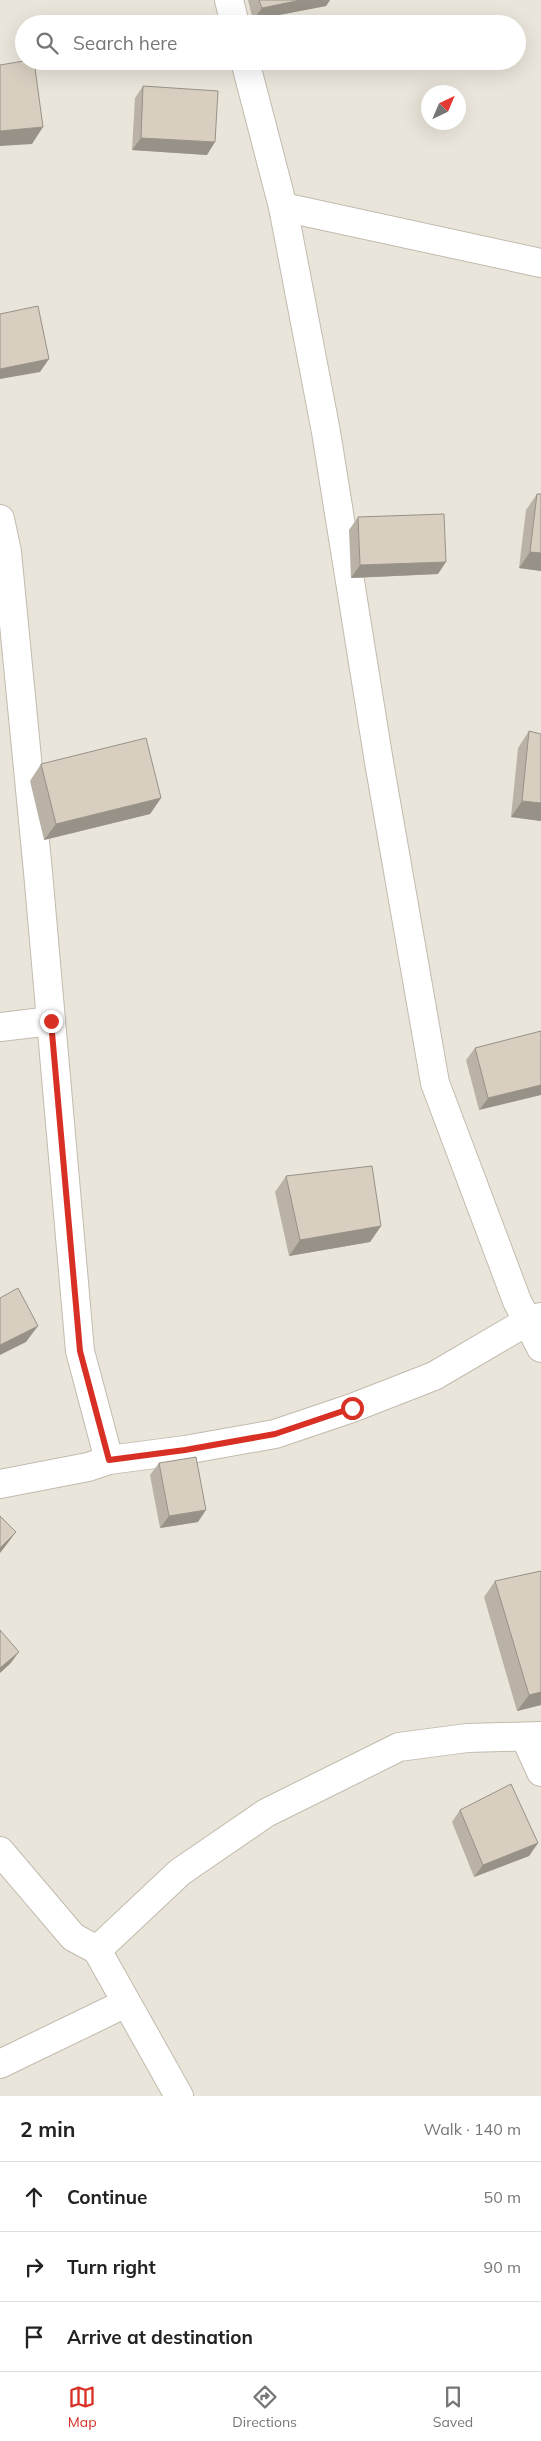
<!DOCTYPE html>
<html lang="en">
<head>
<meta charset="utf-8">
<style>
  :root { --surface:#fff; --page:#f6f6f6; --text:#222; --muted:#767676; --line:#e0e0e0; --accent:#d93025 }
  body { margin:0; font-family:Mulish,sans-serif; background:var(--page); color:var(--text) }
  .compass { position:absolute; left:421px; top:85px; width:45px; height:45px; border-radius:50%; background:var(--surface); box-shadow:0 5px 20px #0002; rotate:44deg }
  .stop { position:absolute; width:15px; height:15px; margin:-11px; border:4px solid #d93025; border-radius:50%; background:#fff }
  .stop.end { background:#d93025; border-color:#fff; box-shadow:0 1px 5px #0008 }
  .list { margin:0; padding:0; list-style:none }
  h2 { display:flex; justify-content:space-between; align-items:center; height:65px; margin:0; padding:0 20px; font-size:21px }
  h2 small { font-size:16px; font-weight:400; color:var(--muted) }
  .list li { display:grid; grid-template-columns:32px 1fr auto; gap:15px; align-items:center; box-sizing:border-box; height:70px; padding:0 20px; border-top:1px solid var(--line) }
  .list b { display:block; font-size:19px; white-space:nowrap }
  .list em { font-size:16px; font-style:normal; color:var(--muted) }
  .icon { flex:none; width:28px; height:28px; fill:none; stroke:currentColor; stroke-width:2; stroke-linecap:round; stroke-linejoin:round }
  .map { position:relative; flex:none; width:541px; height:2096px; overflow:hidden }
  .search { position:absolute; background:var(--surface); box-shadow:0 5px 20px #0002; left:15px; right:15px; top:15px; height:55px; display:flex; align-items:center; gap:12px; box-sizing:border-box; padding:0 18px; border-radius:28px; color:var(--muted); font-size:19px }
  .sheet { height:275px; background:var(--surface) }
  nav { display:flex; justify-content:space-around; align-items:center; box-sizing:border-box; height:70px; border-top:1px solid var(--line); background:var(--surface); font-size:14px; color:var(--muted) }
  nav a { display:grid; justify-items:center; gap:2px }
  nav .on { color:var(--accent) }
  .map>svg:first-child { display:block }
  .residential { fill:#eae5da; fill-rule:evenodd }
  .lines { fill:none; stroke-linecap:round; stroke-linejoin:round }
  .minor-casing { stroke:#c2bbae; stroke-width:30 }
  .minor { stroke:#fff; stroke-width:28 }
  .wall { fill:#bab2a6 }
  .shaded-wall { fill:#979187 }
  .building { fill:#d8cfc1; stroke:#979187 }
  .route { stroke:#d93025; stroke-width:6 }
</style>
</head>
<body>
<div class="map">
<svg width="541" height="2096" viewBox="0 0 541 2096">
  <rect width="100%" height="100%" fill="#f6f3ec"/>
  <path class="residential" d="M0 0H541V2096H0ZM24 24H517V61H24ZM428 92H458V122H428Z"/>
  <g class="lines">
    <defs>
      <g id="minor">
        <polyline points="229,0 235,24"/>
        <polyline points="245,61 283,207 326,432 379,762 435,1083 517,1301 541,1348"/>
        <polyline points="283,207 541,263"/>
        <polyline points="0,519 7,552 38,872 80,1351 109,1460 88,1467 0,1484"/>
        <polyline points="0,1027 51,1021"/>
        <polyline points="109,1460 185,1450 275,1434 352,1408 434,1376 528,1321 541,1317"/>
        <polyline points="525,1737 541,1772"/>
        <polyline points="0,1851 73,1937 97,1950 179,2096"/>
        <polyline points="97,1950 180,1872 266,1813 399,1747 467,1738 541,1736"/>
        <polyline points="0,2064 126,2003"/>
      </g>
    </defs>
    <use href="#minor" class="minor-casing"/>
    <use href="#minor" class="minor"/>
  </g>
  <g class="wall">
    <polygon points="248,0 330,0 326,6 253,20"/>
    <polygon points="143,86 207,155 132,150 135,98"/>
    <polygon points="537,494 541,571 519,568 526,510"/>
    <polygon points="358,517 438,574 351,578 349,530"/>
    <polygon points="529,731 541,734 541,821 511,817 518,748"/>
    <polygon points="41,764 161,798 150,814 44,840 30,781"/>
    <polygon points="541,1031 479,1110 466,1060 475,1048"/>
    <polygon points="286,1176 381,1226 370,1242 289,1256 275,1192"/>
    <polygon points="159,1463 198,1522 160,1528 150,1475"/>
    <polygon points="541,1571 541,1705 517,1711 484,1597 495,1581"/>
    <polygon points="460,1810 538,1843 529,1856 474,1877 452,1822"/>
  </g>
  <g class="shaded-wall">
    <polygon points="301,0 330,0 326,6 253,20 262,8"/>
    <polygon points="43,127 32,144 0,146 0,131"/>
    <polygon points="141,138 215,142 207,155 132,150"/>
    <polygon points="49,359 40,372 0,379 0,369"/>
    <polygon points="530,552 541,553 541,571 519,568"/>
    <polygon points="446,562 438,574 351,578 360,565"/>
    <polygon points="161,798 150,814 44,840 56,824"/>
    <polygon points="522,801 541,803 541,821 511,817"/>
    <polygon points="541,1085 541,1095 479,1110 488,1098"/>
    <polygon points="381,1226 370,1242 289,1256 300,1240"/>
    <polygon points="38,1326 26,1342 0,1355 0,1345"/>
    <polygon points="206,1510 198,1522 160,1528 169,1516"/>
    <polygon points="16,1532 4,1548 0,1553 0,1548"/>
    <polygon points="19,1652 10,1664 0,1673 0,1668"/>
    <polygon points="541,1692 541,1705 517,1711 529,1695"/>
    <polygon points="538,1843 529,1856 474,1877 483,1865"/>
  </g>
  <g class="building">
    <polygon points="259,0 301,0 262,8"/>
    <polygon points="24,61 34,61 43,127 0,131 0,65"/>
    <polygon points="143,86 218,91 215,142 141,138"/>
    <polygon points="38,306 49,359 0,369 0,314"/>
    <polygon points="537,494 541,494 541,553 530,552"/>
    <polygon points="444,514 446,562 360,565 358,517"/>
    <polygon points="529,731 541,734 541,803 522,801"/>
    <polygon points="146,738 161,798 56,824 41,764"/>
    <polygon points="541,1031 541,1085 488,1098 475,1048"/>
    <polygon points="372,1166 381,1226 300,1240 286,1176"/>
    <polygon points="18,1288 38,1326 0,1345 0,1298"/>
    <polygon points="196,1457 206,1510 169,1516 159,1463"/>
    <polygon points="0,1516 16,1532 0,1548"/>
    <polygon points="541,1571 541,1692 529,1695 495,1581"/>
    <polygon points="0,1630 19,1652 0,1668"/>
    <polygon points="511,1784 538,1843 483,1865 460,1810"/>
  </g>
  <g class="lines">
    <polyline class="route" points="51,1021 80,1351 109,1460 185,1450 275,1434 352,1408"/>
  </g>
</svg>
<svg class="compass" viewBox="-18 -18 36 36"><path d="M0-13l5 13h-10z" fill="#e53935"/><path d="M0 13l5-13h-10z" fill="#767676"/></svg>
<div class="stop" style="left:352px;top:1408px"></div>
<div class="stop end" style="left:51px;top:1021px"></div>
<div class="search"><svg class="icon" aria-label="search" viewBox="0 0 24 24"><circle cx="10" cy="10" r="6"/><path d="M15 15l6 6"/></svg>Search here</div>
</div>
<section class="sheet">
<h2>2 min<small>Walk · 140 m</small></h2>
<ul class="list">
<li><svg class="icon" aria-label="ahead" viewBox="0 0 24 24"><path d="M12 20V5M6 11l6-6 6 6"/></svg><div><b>Continue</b></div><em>50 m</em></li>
<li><svg class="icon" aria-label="right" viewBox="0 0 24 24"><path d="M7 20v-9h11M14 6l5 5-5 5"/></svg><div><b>Turn right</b></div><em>90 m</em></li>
<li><svg class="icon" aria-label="arrive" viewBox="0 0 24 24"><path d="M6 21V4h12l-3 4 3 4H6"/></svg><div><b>Arrive at destination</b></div></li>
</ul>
</section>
<nav>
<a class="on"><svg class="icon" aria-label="map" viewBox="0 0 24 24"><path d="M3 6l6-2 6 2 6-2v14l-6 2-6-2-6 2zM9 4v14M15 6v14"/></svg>Map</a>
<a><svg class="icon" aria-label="directions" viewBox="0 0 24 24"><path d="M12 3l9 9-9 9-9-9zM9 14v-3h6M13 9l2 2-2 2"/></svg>Directions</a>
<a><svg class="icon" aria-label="saved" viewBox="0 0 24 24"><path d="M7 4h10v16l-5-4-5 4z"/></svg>Saved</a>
</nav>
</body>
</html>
